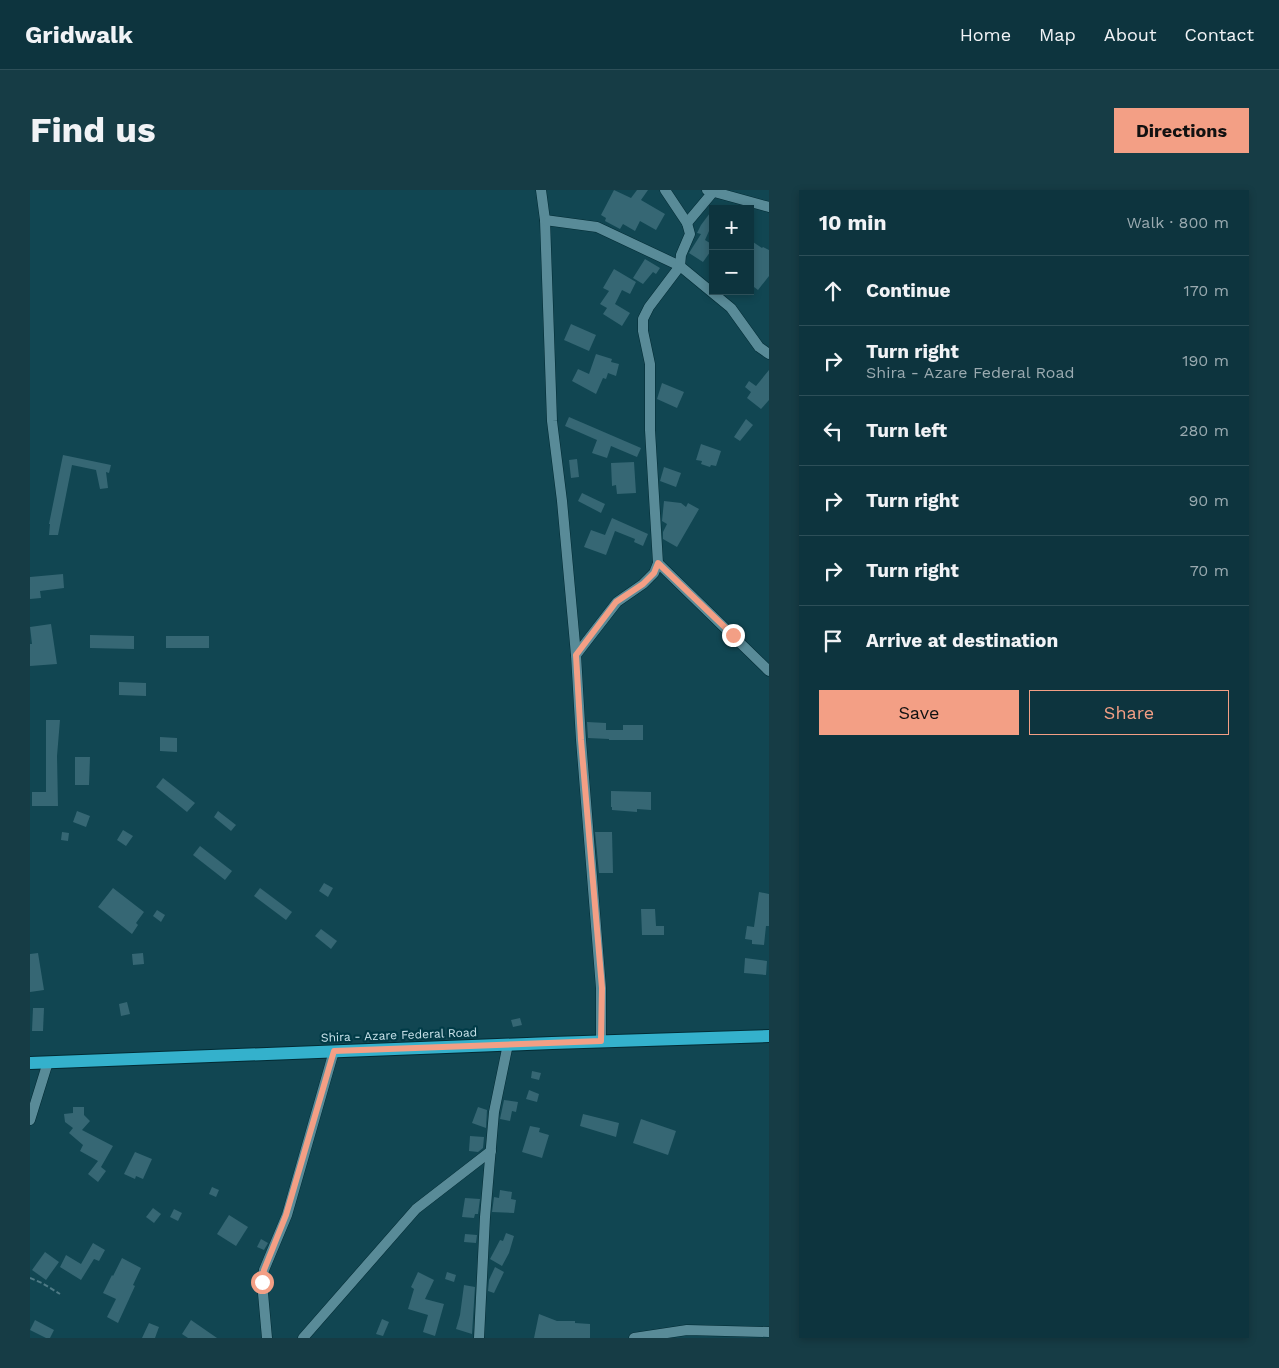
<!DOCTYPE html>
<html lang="en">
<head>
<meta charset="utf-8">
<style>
  :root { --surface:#0d343e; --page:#163c45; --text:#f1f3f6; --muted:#9aaab0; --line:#2d4f58; --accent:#f39f85 }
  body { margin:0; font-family:"Work Sans",sans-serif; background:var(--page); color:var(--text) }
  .controls { position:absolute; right:15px; top:15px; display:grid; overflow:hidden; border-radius:0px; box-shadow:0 2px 8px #0003 }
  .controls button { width:45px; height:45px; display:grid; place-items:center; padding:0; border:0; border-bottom:1px solid var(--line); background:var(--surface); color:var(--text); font:25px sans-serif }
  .stop { position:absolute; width:15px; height:15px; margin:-11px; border:4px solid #f39f85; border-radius:50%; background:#fff }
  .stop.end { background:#f39f85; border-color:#fff; box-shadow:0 1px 5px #0008 }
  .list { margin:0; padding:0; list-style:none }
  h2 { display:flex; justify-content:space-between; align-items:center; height:65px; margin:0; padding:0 20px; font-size:21px }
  h2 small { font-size:16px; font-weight:400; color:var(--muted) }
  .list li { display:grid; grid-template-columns:32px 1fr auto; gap:15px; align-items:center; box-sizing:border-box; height:70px; padding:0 20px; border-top:1px solid var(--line) }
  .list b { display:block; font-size:19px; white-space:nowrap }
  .list p { margin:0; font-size:16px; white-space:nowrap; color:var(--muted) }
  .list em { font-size:16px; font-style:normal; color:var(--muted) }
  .actions { display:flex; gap:10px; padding:15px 20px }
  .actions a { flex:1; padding:11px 0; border:1px solid var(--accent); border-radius:0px; text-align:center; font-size:18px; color:var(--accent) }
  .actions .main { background:var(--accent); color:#111 }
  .icon { flex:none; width:28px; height:28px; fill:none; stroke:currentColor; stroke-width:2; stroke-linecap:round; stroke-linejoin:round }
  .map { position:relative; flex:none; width:739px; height:1148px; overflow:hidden; border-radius:0px }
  header { display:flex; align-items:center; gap:30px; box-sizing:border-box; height:70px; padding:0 25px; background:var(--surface); border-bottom:1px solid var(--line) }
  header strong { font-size:24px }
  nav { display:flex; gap:28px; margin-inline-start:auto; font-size:18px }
  .intro { display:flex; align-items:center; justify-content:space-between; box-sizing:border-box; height:120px; padding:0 30px }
  h1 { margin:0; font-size:35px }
  .button { padding:12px 22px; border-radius:0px; background:var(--accent); color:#111; font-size:18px; font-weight:700 }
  main { display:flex; gap:30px; padding:0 30px }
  aside { flex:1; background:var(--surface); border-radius:0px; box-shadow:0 2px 8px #0003 }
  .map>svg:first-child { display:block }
  .building { fill:#366774 }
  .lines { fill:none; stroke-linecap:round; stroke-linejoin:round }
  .minor-casing { stroke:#022b34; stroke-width:11 }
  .major-casing { stroke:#022b34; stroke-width:14 }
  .path { stroke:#4f7a85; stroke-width:2; stroke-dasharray:5 2.5; stroke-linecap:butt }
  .minor { stroke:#598b98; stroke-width:10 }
  .major { stroke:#34b1cc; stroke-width:12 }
  .route { stroke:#f39f85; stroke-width:6 }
  .labels { text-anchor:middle; stroke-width:4.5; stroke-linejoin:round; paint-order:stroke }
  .street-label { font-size:12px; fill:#cae3eb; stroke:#013b47 }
</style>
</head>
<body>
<header>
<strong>Gridwalk</strong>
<nav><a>Home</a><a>Map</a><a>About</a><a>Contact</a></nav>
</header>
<div class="intro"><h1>Find us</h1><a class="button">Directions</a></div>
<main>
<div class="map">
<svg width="739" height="1148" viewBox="0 0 739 1148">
  <rect width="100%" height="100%" fill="#114652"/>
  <g class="building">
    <polygon points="584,0 601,8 607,0 618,0 611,10 635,24 626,40 610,31 605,41 593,34 590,39 575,31 576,28 571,25"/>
    <polygon points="683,19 683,32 675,50 683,55 683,58 673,72 659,63 671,44 667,43 671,35"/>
    <polygon points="720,50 732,58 733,57 739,60 739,86 728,100 720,94"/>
    <polygon points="615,69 630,78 626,84 623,82 613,94 603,88"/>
    <polygon points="584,79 606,92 600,104 592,100 585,114 600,123 592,136 573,124 577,118 570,114 579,101 573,98"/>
    <polygon points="541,134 566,145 559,161 534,150"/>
    <polygon points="566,164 582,169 581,172 589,174 586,186 578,183 576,189 573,188 566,204 542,191 548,179 559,184"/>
    <polygon points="739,180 739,210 731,219 717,208 721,202 715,197 719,191 726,196"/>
    <polygon points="632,193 654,202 647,218 627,209"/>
    <polygon points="539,227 611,258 607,267 581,256 577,268 562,263 567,250 535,236"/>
    <polygon points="716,229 723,235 710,251 704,247"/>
    <polygon points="671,254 691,261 686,276 681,275 680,277 671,274 672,271 666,270"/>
    <polygon points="33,265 81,275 79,283 76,282 78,298 70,299 66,280 42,275 28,345 19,345 20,334 19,334"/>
    <polygon points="547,269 549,287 541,288 539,270"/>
    <polygon points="604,272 606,303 587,304 586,295 582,296 581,273"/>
    <polygon points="634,277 651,283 646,297 630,291"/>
    <polygon points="552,303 575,314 571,323 548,311"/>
    <polygon points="634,311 651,313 656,317 658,313 669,319 647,357 633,349 633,342 637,334 632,331"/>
    <polygon points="582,328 618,344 613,356 604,352 605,349 585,341 576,365 554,357 561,340 575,345"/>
    <polygon points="33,384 34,398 10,401 11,408 0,409 0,387"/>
    <polygon points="21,434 27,474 0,476 0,454 2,454 0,437"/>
    <polygon points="60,445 104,446 104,459 60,458"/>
    <rect x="136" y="446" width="43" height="12"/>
    <polygon points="89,492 116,493 116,506 89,505"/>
    <polygon points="16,530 30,530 27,566 28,616 2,616 2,602 16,602"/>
    <polygon points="557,532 576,533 576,540 593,540 593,535 613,535 613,550 579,550 579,549 558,548"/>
    <polygon points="130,547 147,548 147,562 130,561"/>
    <polygon points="45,567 60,567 59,595 45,595"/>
    <polygon points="133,588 165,613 157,622 126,597"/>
    <polygon points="581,601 621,602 621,620 607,619 607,622 582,620 582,617 581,617"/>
    <polygon points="47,621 60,626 56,637 43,632"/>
    <polygon points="188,621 206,635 201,641 184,627"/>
    <polygon points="93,640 103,646 96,656 87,650"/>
    <polygon points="32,642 39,643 38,651 31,650"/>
    <polygon points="565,642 582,642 583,683 569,683"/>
    <polygon points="170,656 202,681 195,690 163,665"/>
    <polygon points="294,693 303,698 298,707 289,701"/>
    <polygon points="83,698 114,722 106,733 108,735 102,744 68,717"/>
    <polygon points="230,698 262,722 256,730 224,706"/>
    <polygon points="729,702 739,704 739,736 736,736 734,755 722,754 722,750 715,749 717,736 724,737"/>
    <polygon points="611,719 625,719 626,736 634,736 634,745 612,745"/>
    <polygon points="127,720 135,725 131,732 123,726"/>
    <polygon points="291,739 307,751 301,759 285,746"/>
    <polygon points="8,763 14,800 0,802 0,764"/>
    <polygon points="113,763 114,774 103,775 102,764"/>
    <polygon points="715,768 737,771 736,785 714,783"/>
    <polygon points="97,812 100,824 91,826 89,814"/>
    <polygon points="3,818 14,818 13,841 2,841"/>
    <polygon points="490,828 492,835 483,837 481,830"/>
    <polygon points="502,881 511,883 509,890 501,888"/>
    <polygon points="499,900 509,904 507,912 496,909"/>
    <polygon points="474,910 488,912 486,922 482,921 480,931 470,929"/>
    <polygon points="43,917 54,917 54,925 60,931 52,940 83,956 71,977 76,981 68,992 58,984 68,971 50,961 53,955 39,943 43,938 35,932 34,924 43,923"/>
    <polygon points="448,917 457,920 456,938 442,933"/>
    <polygon points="553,924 589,933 586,947 550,936"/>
    <polygon points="611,929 646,941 638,965 603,953"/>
    <polygon points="500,936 510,938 509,942 519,945 512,968 492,962"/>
    <polygon points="440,946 454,947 453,958 448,962 439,961"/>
    <polygon points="105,962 122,969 113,989 106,986 105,989 94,984"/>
    <polygon points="182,997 189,1000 186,1007 179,1004"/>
    <polygon points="470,1000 482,1002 481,1009 486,1010 484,1023 462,1022 464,1007 469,1008"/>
    <polygon points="435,1008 450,1009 448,1024 445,1024 444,1028 432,1027"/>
    <polygon points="123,1018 131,1024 124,1033 116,1027"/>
    <polygon points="144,1019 152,1023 148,1031 140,1027"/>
    <polygon points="199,1025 218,1037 206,1056 187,1044"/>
    <polygon points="476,1043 484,1046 479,1063 472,1076 460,1069 470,1050 473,1051"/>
    <polygon points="435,1044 447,1045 446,1053 434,1052"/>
    <polygon points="231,1049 238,1053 234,1060 227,1057"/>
    <polygon points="63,1053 75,1060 69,1071 64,1069 51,1090 30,1077 36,1065 51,1074"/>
    <polygon points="15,1062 29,1072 16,1090 2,1080"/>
    <polygon points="92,1068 111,1078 103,1095 105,1096 88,1133 77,1127 86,1109 73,1103 82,1085 83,1086"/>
    <polygon points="465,1077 474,1082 464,1103 458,1101 459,1090"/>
    <polygon points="388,1082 404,1090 395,1109 414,1114 405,1146 393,1142 398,1125 378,1119 384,1099 381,1097"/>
    <polygon points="417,1082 426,1085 424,1092 415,1089"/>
    <polygon points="434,1095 445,1097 442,1144 426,1139 430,1125"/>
    <polygon points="509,1124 527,1131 545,1131 545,1133 560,1134 560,1148 504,1148"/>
    <polygon points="352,1129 359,1132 353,1146 346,1144"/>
    <polygon points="5,1130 24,1140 20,1148 16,1148 0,1140"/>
    <polygon points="161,1130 187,1148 158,1148 152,1144"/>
    <polygon points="119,1133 129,1137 125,1148 112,1148"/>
  </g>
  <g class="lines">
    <defs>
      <g id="minor">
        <polyline points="511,0 515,30 522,231 532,311 546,465 551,550 571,798 571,851"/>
        <polyline points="677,0 739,17"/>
        <polyline points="515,30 567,37 650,76 701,118 729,157 739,164"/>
        <polyline points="657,33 683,2"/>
        <polyline points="628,373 739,481"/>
        <polyline points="546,465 587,412 613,394 624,383 628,373 620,240 620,174 613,141 613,129 619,117 650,76 651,65 660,44 657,33 635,0"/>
        <polyline points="0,930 18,872"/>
        <polyline points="237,1148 232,1092 234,1080 257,1025 304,861"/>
        <polyline points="273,1148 386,1019 461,961"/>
        <polyline points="449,1148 455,1027 464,922 478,854"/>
        <polyline points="604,1148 657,1140 739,1142"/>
      </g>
      <polyline id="major" points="0,873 522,853 739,846"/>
    </defs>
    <use href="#minor" class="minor-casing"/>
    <use href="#major" class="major-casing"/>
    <polyline class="path" points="0,1088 12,1093 30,1104"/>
    <use href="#minor" class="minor"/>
    <use href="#major" class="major"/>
  </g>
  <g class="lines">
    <polyline class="route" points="232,1092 234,1080 256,1025 304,861 571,851 572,798 551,550 546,465 586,412 613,394 624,383 628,373 703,445"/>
  </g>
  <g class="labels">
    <g class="street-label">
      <text transform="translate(369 845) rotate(-2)" y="4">Shira - Azare Federal Road</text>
    </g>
  </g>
</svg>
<div class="controls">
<button>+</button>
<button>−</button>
</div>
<div class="stop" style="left:232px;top:1092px"></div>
<div class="stop end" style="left:703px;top:445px"></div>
</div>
<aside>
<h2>10 min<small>Walk · 800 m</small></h2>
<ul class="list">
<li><svg class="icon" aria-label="ahead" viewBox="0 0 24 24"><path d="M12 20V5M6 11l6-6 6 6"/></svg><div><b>Continue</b></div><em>170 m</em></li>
<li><svg class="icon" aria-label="right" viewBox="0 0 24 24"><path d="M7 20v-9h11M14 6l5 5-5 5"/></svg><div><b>Turn right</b><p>Shira - Azare Federal Road</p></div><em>190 m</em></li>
<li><svg class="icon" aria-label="left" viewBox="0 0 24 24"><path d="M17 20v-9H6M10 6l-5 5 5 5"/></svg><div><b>Turn left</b></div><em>280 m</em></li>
<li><svg class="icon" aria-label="right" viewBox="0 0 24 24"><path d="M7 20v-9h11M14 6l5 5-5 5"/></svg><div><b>Turn right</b></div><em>90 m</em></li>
<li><svg class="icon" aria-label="right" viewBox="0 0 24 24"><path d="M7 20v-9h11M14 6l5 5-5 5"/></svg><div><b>Turn right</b></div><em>70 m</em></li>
<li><svg class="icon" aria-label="arrive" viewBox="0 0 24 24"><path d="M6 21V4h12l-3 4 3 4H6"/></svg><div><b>Arrive at destination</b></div></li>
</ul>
<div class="actions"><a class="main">Save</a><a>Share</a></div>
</aside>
</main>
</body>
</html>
